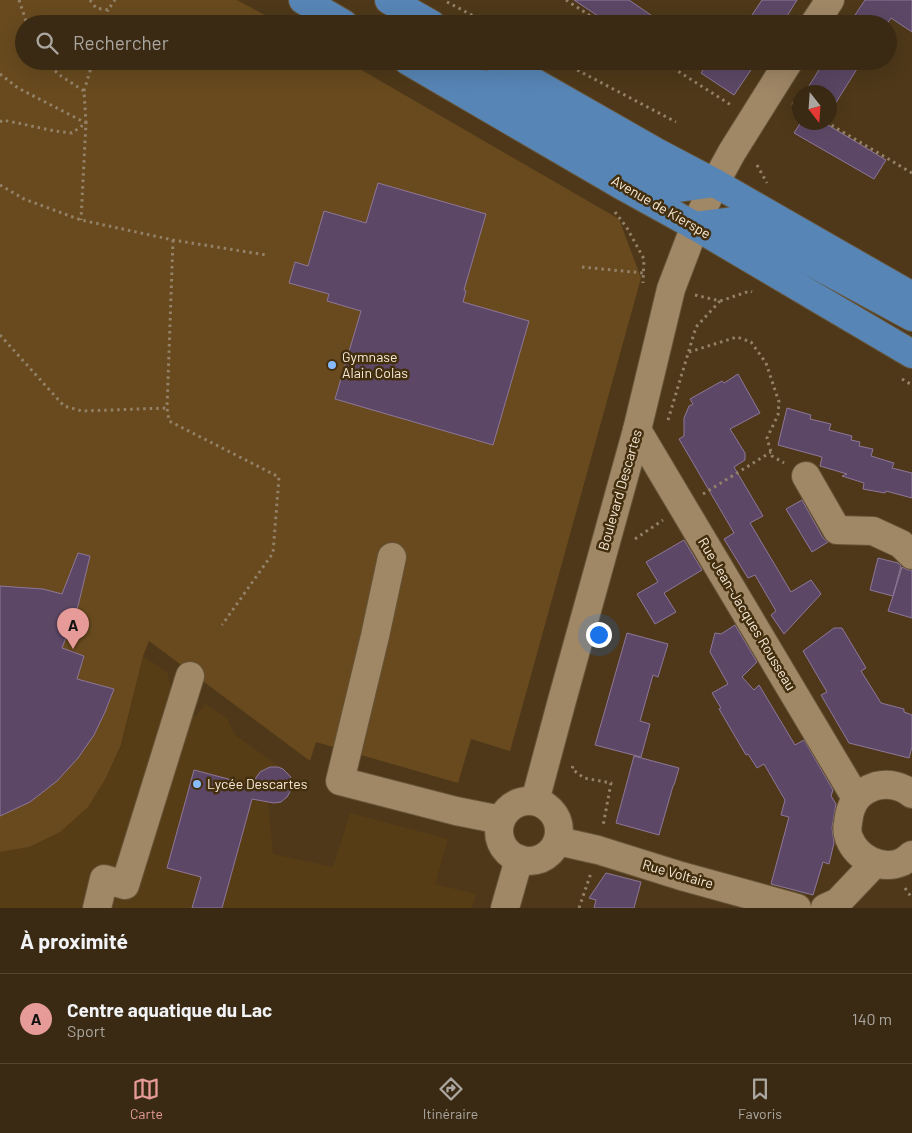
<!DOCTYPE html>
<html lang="fr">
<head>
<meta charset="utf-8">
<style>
  :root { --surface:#3a2a13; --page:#453621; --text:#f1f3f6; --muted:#aba7a0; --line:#544633; --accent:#e69b98 }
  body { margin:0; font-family:Barlow,sans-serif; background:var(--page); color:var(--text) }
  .compass { position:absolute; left:792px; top:85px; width:45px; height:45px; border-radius:50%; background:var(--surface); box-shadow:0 5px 20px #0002; rotate:163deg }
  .you { position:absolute; left:598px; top:634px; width:18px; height:18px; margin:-12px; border:4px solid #fff; border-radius:50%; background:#1a73e8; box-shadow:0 0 0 8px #1a73e833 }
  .badge { display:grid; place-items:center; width:32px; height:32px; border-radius:50%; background:var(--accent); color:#111; font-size:16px; font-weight:700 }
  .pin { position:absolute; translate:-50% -41px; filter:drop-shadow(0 1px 2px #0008) }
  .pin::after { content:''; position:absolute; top:26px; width:18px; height:15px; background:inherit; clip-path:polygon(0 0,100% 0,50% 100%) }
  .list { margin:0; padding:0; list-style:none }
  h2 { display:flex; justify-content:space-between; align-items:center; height:65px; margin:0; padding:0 20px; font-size:21px }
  h2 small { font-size:16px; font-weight:400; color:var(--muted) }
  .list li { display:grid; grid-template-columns:32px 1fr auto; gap:15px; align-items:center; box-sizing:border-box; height:90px; padding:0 20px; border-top:1px solid var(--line) }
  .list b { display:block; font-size:19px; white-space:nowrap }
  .list p { margin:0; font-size:16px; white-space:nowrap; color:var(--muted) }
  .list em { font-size:16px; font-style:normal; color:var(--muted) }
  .icon { flex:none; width:28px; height:28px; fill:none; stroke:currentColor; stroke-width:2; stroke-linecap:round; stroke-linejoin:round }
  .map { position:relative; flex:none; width:912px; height:908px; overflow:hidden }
  .search { position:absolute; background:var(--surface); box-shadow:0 5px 20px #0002; left:15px; right:15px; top:15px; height:55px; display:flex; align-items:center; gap:12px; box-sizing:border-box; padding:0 18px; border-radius:28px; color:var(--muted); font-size:19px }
  .sheet { height:155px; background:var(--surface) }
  nav { display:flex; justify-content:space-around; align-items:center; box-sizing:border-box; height:70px; border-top:1px solid var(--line); background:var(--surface); font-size:14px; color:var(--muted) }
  nav a { display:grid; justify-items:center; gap:2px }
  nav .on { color:var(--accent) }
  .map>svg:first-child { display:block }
  .built { fill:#573d16 }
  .green { fill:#684a1e }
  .building { fill:#5c4866; stroke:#8e7799 }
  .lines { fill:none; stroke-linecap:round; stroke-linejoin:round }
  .minor-casing { stroke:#665438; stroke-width:30 }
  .major-casing { stroke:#665438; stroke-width:30 }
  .path { stroke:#938168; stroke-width:3; stroke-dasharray:2.5 4; stroke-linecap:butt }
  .minor { stroke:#a08766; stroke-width:28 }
  .major { stroke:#5785b5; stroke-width:28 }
  .poi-dot { fill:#87bbfb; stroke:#432e0e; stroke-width:2 }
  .labels { text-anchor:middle; stroke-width:5; stroke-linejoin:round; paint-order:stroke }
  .street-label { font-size:14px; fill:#f7ead8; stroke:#432e0e }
  .poi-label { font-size:14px; fill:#f7ead8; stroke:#432e0e; text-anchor:start }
</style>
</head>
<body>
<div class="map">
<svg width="912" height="908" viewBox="0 0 912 908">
  <rect width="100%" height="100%" fill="#4e3819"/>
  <polygon class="built" points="143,656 167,672 171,687 165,709 196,716 205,704 227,718 235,735 286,771 290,776 292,781 292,787 287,797 281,802 274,803 268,802 273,854 333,867 350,813 448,839 435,884 476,894 472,908 0,908 0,852 29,847 88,807 106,778 122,745"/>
  <polygon class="green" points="0,0 237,0 281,24 24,24 24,61 346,61 619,219 641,278 510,751 471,739 458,783 316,742 310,761 149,641 143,656 121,745 106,778 88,807 60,832 29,847 0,852"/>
  <g class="building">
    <polygon points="574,0 629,0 664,24 610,24"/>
    <polygon points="762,0 797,0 782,24 746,24"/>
    <polygon points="865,0 912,0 912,32 891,18 887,24 849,24"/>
    <polygon points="709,61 757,61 734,95 701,73"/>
    <polygon points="826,61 862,61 830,112 830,92 805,92 824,62 825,63"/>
    <polygon points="801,122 823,122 886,160 874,179 794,133"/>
    <polygon points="378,183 486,214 464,290 466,291 463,302 529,321 493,445 335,399 361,311 327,301 329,294 289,283 295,262 308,266 324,211 366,223"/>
    <polygon points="738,374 760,413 730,429 745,453 745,460 734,467 763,516 750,523 791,592 811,580 821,594 784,634 771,615 776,611 755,575 748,578 724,539 734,533 679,439 684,436 684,418 689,406 693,404 690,399 722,381 724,383"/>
    <polygon points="787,408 811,415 810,419 831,424 829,430 852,436 851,440 860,442 859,446 873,449 871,456 894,463 892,468 912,473 912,498 886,491 885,493 863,489 864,483 842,476 847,474 820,466 822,457 778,445"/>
    <polygon points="802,500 823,538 828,542 812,552 786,509"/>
    <polygon points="684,540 702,570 664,593 676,612 655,624 637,594 658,582 646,562"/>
    <polygon points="78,553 90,556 78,606 62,648 84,656 77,679 114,689 105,712 94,735 78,758 57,781 30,802 0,816 0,586 43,589 62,594"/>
    <polygon points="878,558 898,563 901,566 893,596 902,567 908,570 912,570 912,618 888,611 893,596 870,590"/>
    <polygon points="735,625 757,662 742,677 754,690 759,685 795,745 804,740 833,790 831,796 836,804 832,828 834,843 829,864 823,862 813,895 771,884 789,817 781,815 785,800 764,764 757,768 748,754 746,755 719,709 721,708 712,693 728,684 710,652 715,633 721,634"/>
    <polygon points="834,628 842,628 866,668 861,671 881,703 904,709 904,712 912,715 912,747 909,758 849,743 821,695 827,692 803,651"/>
    <polygon points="627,633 668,644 658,677 653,675 640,721 650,724 641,757 595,745"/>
    <polygon points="634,756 679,768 674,785 673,786 659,835 616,823"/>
    <polygon points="270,767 278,767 283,769 290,776 292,781 292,787 290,792 287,797 281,802 274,803 252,799 222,908 192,908 201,877 167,868 194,770 251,785 260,772"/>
    <polygon points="606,873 641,882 634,908 594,908 596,900 589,898"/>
  </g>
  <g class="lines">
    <defs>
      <g id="minor">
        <polyline points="814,24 830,0"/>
        <polyline points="637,430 856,798"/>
        <polyline points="806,476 837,530 873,531 901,544 912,555"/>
        <polyline points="392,557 375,636 340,781 456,811 501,820"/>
        <path d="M912 794C902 786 889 783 876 786 857 792 850 804 848 823 847 828 847 833 849 838 857 858 881 871 902 862 906 860 909 857 912 855"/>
        <polyline points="535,801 561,704 637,430 671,289 695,226 715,183 732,152 789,61"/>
        <circle cx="529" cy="831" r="30"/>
        <polyline points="558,841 598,850 681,876 797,908"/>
        <polyline points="97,908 104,879 125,885 190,676"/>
        <polyline points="505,908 519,859"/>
        <polyline points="825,908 838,902 875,863"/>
      </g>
      <g id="major">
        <polyline points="303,0 344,24"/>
        <polyline points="389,0 431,24"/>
        <polyline points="408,61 619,184 695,226 912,354"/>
        <polyline points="497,61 658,153 715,183 912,296"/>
        <polyline points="455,75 494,88 671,189 715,183"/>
        <polyline points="695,226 735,221 912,317"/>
      </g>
    </defs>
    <use href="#minor" class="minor-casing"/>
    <use href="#major" class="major-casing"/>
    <g class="path">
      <polyline points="19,0 27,24"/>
      <polyline points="90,0 96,8 108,10 115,0"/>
      <polyline points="566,0 603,24"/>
      <polyline points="447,2 489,24"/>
      <polyline points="104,24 108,10"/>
      <polyline points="560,61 676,122"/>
      <polyline points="662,61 731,105"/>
      <polyline points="0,74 18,88 86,123 81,220"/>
      <polyline points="84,91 93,61"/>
      <polyline points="792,103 800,107"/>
      <polyline points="0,122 3,120 55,131 72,133 86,123 84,91 61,76 43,61"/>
      <polyline points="826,122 912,173"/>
      <polyline points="757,165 767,183"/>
      <polyline points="0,185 24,199 81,220 173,240 266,255"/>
      <polyline points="615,212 627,228 644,259 643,283"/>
      <polyline points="173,240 167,408 169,421 279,477 273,553 222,625"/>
      <polyline points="582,267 643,273"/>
      <polyline points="695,295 720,301 750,291 752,292"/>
      <polyline points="0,335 64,406 82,411 167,408"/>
      <polyline points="689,352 737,337 751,342 766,363 779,402 778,415 767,438 772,456 784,463"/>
      <polyline points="902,379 912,385"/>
      <polyline points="668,420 696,327 720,301"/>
      <polyline points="703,494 771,452"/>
      <polyline points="635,539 663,520"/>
      <polyline points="573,766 572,769 584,778 611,783 603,826"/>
      <polyline points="905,888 912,898"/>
      <polyline points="579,908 591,873"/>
    </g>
    <use href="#minor" class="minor"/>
    <use href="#major" class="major"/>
  </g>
  <g class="poi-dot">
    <circle cx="332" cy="365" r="5"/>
    <circle cx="197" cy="784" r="5"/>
  </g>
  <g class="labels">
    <g class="street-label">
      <text transform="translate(661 207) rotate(30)" y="5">Avenue de Kierspe</text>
      <text transform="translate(620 490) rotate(-74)" y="5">Boulevard Descartes</text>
      <text transform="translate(747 614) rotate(59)" y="5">Rue Jean-Jacques Rousseau</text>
      <text transform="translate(678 874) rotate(16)" y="5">Rue Voltaire</text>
    </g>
    <g class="poi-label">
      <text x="342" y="362">Gymnase<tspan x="342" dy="16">Alain Colas</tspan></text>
      <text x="207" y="789">Lycée Descartes</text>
    </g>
  </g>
</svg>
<svg class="compass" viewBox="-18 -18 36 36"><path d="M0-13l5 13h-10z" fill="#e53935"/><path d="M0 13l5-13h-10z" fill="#aba7a0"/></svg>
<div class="you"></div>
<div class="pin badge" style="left:73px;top:649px">A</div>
<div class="search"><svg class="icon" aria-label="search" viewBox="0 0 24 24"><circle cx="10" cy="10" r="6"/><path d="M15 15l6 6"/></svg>Rechercher</div>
</div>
<section class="sheet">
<h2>À proximité<small></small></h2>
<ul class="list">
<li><span class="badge">A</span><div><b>Centre aquatique du Lac</b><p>Sport</p></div><em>140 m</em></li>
</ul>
</section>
<nav>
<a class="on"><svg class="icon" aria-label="map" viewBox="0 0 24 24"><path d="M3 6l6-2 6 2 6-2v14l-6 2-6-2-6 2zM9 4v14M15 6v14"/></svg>Carte</a>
<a><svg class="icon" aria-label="directions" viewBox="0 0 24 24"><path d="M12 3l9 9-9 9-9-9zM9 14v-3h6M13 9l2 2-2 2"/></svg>Itinéraire</a>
<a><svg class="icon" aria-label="saved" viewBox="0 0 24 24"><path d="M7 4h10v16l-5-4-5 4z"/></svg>Favoris</a>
</nav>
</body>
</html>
